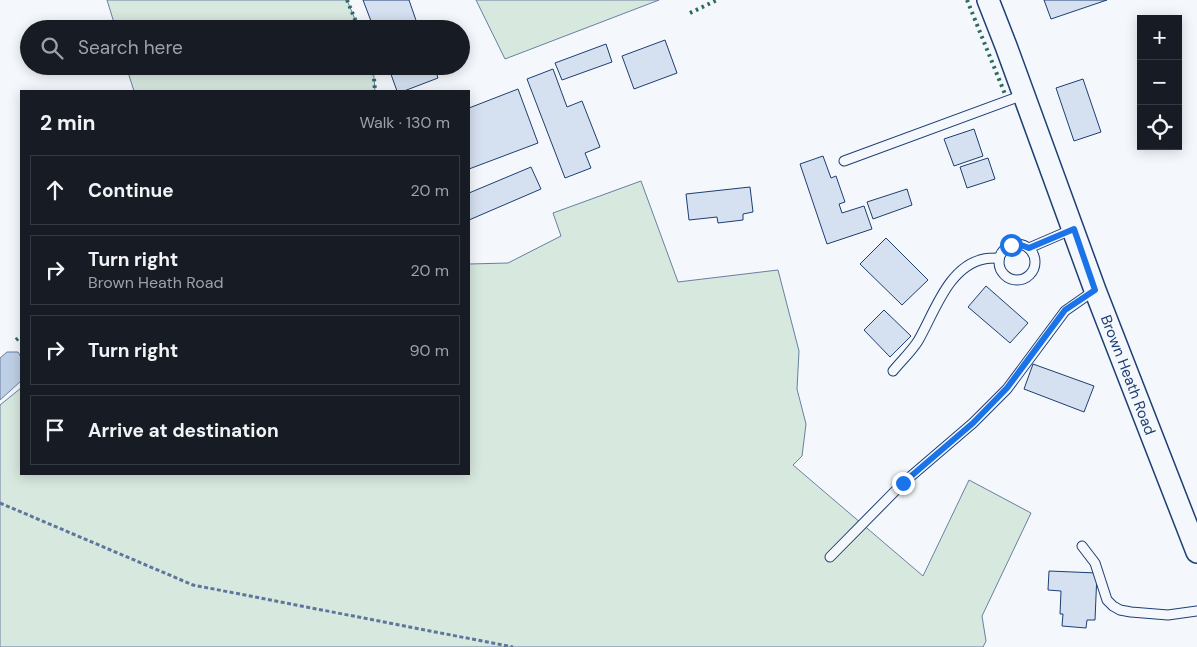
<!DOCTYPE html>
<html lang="en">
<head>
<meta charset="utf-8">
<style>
  :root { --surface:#171b24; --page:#20242c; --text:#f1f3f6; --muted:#9ea1a6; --line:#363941 }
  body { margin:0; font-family:"DM Sans",sans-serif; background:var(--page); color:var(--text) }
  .controls { position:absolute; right:15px; top:15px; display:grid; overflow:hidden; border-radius:0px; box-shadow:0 2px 12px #0003 }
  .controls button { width:45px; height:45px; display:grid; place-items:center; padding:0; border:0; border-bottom:1px solid var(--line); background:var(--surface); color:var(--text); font:25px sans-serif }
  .stop { position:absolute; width:15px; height:15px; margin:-11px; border:4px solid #1a73e8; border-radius:50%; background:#fff }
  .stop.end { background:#1a73e8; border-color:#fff; box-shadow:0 1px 5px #0008 }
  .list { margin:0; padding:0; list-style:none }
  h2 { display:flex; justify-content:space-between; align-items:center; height:65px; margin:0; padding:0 20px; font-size:21px }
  h2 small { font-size:16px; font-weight:400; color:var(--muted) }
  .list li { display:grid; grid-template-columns:32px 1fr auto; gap:15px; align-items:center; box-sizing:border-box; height:70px; margin:0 10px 10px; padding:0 10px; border:1px solid var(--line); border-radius:0px }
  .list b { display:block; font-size:19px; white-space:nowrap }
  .list p { margin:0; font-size:16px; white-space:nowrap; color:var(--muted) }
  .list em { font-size:16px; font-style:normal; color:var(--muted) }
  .icon { flex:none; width:28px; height:28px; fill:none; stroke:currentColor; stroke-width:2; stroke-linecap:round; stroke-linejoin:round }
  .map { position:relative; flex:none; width:1197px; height:647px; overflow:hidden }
  .search { position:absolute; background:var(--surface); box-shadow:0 2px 12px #0003; left:20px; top:20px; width:450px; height:55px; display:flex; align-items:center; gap:12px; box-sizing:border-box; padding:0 18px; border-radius:28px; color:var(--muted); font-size:19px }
  .panel { position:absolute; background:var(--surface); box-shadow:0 2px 12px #0003; left:20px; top:90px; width:450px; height:385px; border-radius:0px }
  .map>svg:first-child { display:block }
  .green { fill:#d7e8df; stroke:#687fa3 }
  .water { fill:#bed0e5; stroke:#687fa3 }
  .building { fill:#d5e0f0; stroke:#1d3f73 }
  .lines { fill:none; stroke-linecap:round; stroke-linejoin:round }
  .service-casing { stroke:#1d3f73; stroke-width:11 }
  .tertiary-casing { stroke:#1d3f73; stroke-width:24 }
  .path { stroke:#5e769c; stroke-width:3; stroke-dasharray:4 2.5; stroke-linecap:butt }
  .service { stroke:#f4f7fb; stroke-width:9 }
  .tertiary { stroke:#f4f7fb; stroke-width:21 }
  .hedge { stroke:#2c6c60; stroke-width:4; stroke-dasharray:2.5 4; stroke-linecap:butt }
  .route { stroke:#1a73e8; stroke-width:6 }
  .labels { text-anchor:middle; stroke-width:4; stroke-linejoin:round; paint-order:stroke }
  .street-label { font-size:15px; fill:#1d3f73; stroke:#f4f7fb }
</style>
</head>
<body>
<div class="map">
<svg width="1197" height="647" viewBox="0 0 1197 647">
  <rect width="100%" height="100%" fill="#f4f7fb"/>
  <g class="green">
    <polygon points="107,0 347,0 359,29 116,29"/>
    <polygon points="476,0 659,0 505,59"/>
    <polygon points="126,66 373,66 375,91 134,91"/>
    <polygon points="641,181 678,282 778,270 799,351 797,389 806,424 802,456 793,465 923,576 969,480 1031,513 982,616 986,641 983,647 0,647 0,405 21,388 21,474 469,474 469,264 508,263 561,236 553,213"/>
  </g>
  <polygon class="water" points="7,352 18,352 21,357 21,381 0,400 0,358"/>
  <g class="building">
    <polygon points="363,0 409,0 419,29 374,29"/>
    <polygon points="1044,0 1107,0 1051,19"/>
    <polygon points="665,40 677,73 634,89 622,56"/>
    <polygon points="606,44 612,62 562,80 555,63"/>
    <polygon points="388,66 434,66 438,78 404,91 397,91"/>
    <polygon points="553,69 567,107 582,101 600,147 585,153 591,168 565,178 527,79"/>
    <polygon points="1083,79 1101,132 1074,141 1056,88"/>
    <polygon points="518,89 538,143 469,169 469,108"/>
    <polygon points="974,129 983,156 954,166 944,139"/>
    <polygon points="823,156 831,178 836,176 845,202 839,204 842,213 864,206 872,229 827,244 800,164"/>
    <polygon points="988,158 995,179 967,188 960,167"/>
    <polygon points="531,167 541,189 469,220 469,193"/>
    <polygon points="750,187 753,212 743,214 743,220 718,223 717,217 689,220 686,194"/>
    <polygon points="907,189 912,205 873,219 867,202"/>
    <polygon points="886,238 928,280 902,305 860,264"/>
    <polygon points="986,286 1028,323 1010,343 968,307"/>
    <polygon points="884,310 911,336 890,357 864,330"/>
    <polygon points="1033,364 1094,386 1084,412 1024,389"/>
    <polygon points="1049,571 1097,573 1095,620 1087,620 1086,628 1062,626 1063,614 1060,614 1061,591 1048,590"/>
  </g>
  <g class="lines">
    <defs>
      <g id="service">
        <polyline points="844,161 1023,95"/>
        <circle cx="1017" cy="262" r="18"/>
        <polyline points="1029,248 1073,229"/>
        <path d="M893 371C901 361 911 352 918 341 934 314 948 266 984 259 989 258 994 258 999 258"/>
        <polyline points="1082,546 1095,563 1107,600 1113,606 1120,610 1131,612 1168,615 1197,611"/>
        <polyline points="830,557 903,483 973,423 1007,389 1065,311 1095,290"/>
      </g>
      <polyline id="tertiary" points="988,0 1006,46 1095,290 1197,552"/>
    </defs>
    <use href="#service" class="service-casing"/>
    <use href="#tertiary" class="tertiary-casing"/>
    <polyline class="path" points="0,503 193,585 513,647"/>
    <use href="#service" class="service"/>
    <use href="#tertiary" class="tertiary"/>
    <g class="hedge">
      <polyline points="347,0 359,29"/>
      <polyline points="967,0 1005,94"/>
      <polyline points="690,13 717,0"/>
      <polyline points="373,66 375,91"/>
      <polyline points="16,340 21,336"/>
    </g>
  </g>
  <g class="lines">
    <path class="route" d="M903 483 973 423 1007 388 1065 310 1095 290 1074 229 1029 248C1023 245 1018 244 1011 245"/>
  </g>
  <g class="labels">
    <g class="street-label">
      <text transform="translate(1128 375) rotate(69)" y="5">Brown Heath Road</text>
    </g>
  </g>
</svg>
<div class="controls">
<button>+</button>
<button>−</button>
<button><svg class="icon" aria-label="locate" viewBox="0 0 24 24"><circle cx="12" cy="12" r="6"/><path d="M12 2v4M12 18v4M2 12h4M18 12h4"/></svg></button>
</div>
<div class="stop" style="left:1011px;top:245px"></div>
<div class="stop end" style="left:903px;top:483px"></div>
<div class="search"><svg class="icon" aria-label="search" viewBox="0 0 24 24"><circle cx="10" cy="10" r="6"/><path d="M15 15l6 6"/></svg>Search here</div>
<section class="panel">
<h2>2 min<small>Walk · 130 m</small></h2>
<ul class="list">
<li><svg class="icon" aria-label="ahead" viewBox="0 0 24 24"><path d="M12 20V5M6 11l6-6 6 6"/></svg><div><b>Continue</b></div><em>20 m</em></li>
<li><svg class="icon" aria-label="right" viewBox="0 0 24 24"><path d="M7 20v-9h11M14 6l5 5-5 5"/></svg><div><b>Turn right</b><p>Brown Heath Road</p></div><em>20 m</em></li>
<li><svg class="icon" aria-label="right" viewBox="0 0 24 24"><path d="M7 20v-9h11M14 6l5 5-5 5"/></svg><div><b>Turn right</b></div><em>90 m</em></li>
<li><svg class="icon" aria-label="arrive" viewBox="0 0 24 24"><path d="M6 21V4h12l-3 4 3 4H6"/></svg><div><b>Arrive at destination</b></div></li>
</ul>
</section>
</div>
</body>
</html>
